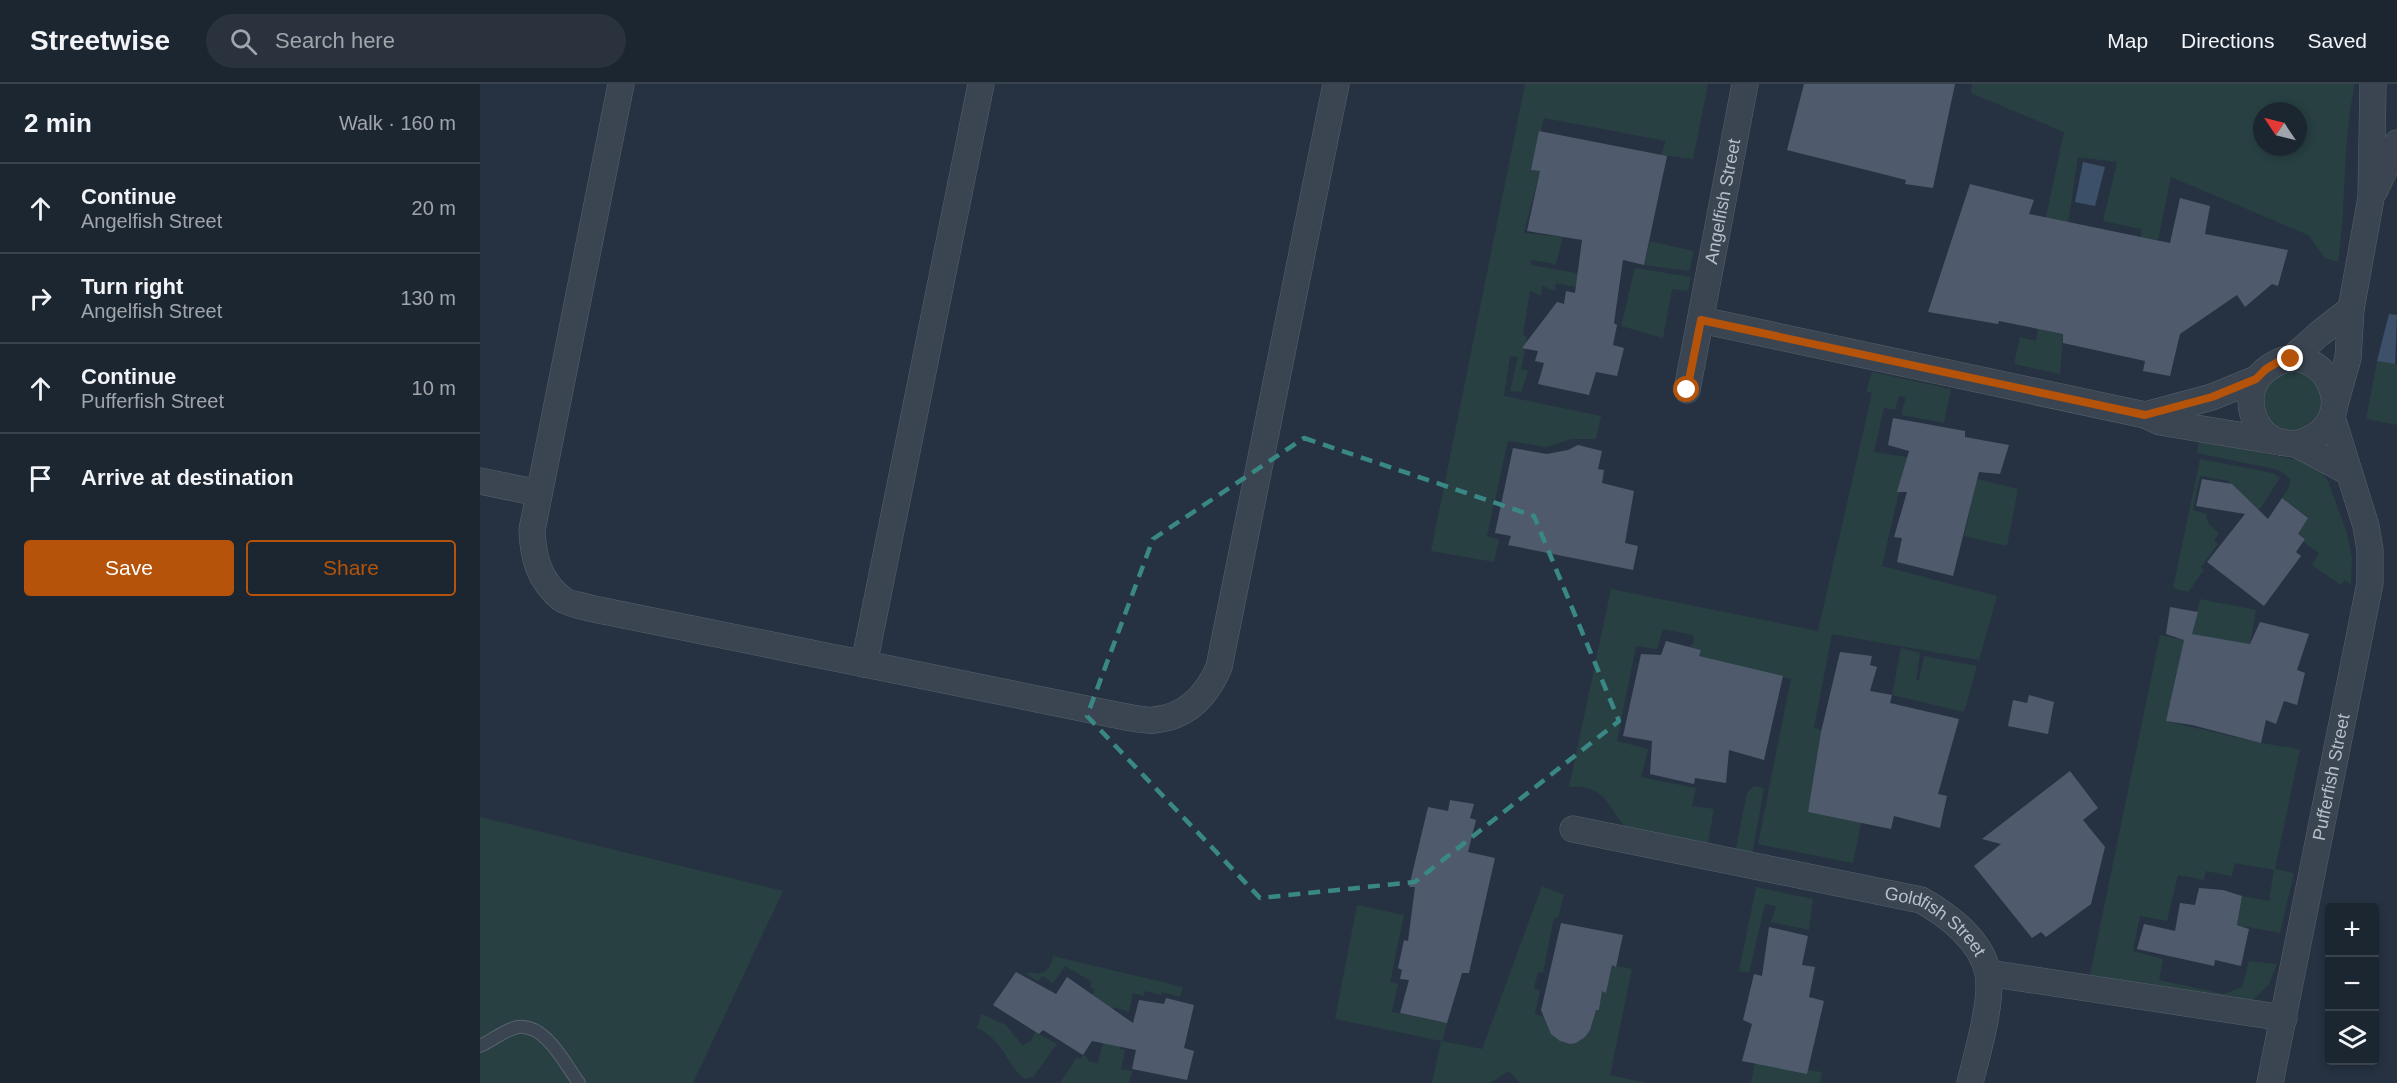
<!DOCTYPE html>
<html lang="en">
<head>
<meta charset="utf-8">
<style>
  :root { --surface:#1c2631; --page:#29323d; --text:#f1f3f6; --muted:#a0a5ab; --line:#3a434d; --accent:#b45309 }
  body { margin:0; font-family:Helvetica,sans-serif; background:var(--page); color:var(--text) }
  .controls { position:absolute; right:18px; bottom:18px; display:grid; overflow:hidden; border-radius:6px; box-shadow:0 3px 9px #0003 }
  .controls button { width:54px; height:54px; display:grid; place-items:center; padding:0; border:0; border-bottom:2px solid var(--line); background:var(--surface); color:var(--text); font:30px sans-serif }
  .compass { position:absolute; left:1773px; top:18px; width:54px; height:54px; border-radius:50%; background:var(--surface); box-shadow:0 3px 9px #0003; rotate:305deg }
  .stop { position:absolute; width:18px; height:18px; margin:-14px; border:4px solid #b45309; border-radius:50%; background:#fff }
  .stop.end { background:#b45309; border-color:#fff; box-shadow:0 2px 6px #0008 }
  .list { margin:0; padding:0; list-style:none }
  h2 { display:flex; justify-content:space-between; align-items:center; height:78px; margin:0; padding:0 24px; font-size:26px }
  h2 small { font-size:20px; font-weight:400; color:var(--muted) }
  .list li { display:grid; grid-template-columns:39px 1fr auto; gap:18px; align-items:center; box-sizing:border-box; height:90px; padding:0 24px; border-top:2px solid var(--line) }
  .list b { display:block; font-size:22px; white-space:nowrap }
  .list p { margin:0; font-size:20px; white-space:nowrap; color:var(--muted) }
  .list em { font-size:20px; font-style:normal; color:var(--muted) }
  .actions { display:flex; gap:12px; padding:18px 24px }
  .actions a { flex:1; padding:14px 0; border:2px solid var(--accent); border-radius:6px; text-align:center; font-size:21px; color:var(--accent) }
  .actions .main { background:var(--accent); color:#fff }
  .icon { flex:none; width:33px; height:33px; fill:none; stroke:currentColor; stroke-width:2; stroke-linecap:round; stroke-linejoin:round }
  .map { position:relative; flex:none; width:1917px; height:999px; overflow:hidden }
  header { display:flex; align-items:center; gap:36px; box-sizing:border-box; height:84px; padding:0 30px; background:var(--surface); border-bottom:2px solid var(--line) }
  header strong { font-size:28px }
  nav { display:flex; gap:33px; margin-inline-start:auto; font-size:21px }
  .search { width:420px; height:54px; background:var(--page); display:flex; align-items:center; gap:15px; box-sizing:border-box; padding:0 21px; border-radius:33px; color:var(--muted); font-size:22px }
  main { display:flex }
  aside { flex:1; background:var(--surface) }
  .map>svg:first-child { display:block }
  .green { fill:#284042; fill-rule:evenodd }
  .water { fill:#3c5069 }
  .building { fill:#4f5b6c }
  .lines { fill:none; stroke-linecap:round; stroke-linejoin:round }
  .lane-casing { stroke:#58626e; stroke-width:14 }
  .street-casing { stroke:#58626e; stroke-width:27 }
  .lane { stroke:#3b4451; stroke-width:12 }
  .street { stroke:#3b4451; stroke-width:26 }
  .route { stroke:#b45309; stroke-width:8 }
  .marked { fill:none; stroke:#398885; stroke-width:4.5; stroke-dasharray:12 8; stroke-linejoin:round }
  .labels { text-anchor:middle; stroke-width:4.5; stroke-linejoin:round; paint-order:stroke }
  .street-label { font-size:18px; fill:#b7bfcb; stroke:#1f2936 }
</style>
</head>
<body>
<header>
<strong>Streetwise</strong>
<div class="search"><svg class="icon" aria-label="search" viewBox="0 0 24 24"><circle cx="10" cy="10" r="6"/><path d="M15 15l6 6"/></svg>Search here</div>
<nav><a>Map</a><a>Directions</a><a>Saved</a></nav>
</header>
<main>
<aside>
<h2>2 min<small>Walk · 160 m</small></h2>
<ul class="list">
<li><svg class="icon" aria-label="ahead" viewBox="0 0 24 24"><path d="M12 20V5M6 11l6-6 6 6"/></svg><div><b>Continue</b><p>Angelfish Street</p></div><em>20 m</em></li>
<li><svg class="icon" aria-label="right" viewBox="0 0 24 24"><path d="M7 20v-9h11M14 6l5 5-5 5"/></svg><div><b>Turn right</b><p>Angelfish Street</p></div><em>130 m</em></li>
<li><svg class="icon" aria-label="ahead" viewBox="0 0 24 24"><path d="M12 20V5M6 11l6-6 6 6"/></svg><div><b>Continue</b><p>Pufferfish Street</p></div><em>10 m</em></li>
<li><svg class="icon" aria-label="arrive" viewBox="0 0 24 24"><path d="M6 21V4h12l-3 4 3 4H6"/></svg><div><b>Arrive at destination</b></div></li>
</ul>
<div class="actions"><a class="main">Save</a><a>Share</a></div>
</aside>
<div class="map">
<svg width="1917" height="999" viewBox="0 0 1917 999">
  <rect width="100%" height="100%" fill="#263241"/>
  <g class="green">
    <polygon points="1045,0 1228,0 1213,75 1181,71 1186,57 1064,34 1051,86 1060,87 1044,149 1083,153 1076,180 1051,176 1051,181 1124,194 1121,208 1076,199 1075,207 1062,202 1061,212 1050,207 1043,251 1047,253 1041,285 1048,287 1041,308 1030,307 1038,273 1030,272 1024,312 1121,332 1116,355 1092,355 1066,363 1028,357 1007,452 1019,456 1014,478 951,467"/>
    <path d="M1492 0H1875C1862 58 1867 119 1858 178L1845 174 1828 151 1691 93 1678 156 1661 153V145L1623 137 1637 78 1598 73 1581 186 1549 213 1584 48 1491 9ZM1782 27H1818V63H1782Z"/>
    <polygon points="1170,157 1214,167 1209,187 1164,181"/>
    <polygon points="1155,184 1211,193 1208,207 1192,205 1183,254 1141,242"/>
    <polygon points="1558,245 1583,250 1580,290 1534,280 1540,253 1556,257"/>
    <polygon points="1897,277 1917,280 1917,341 1886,335"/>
    <path d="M1392 288 1471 305 1464 339 1421 331 1426 313 1419 312 1415 326 1404 324 1394 368 1427 373 1402 482 1517 512 1499 576 1352 550 1334 644 1353 649 1337 680 1328 728 1383 729 1373 779 1278 760 1311 595 1219 572 1221 566 1210 563 1214 558 1213 551 1183 545 1177 565 1156 562 1137 657 1168 665 1161 693 1216 704 1212 722 1234 725 1227 765C1209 761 1190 757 1172 753 1167 752 1159 751 1154 749 1128 735 1134 700 1089 703L1131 505 1338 547 1392 309 1386 307Z"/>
    <circle cx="1813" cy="318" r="30"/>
    <polygon points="1719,356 1826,378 1839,384 1848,397 1866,446 1872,473 1871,500 1864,496 1861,501 1832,481 1839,469 1823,458 1825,455 1818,450 1828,433 1802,414 1809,403 1810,395 1801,387 1794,385 1717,369"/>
    <path d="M1720 375 1792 389 1800 394 1779 426 1766 415 1745 412 1749 397 1720 392 1713 426 1727 430C1725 439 1733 444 1739 449L1734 457 1738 460 1721 483 1724 486 1708 508 1693 504Z"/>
    <polygon points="1497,395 1538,405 1527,462 1484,452"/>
    <polygon points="1720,515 1776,526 1770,560 1712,550"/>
    <polygon points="1680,551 1704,556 1686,637 1781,659 1820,665 1795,785 1814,789 1800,849 1757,841 1762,812 1789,817 1794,786 1755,779 1752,792 1726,787 1724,796 1698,791 1687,837 1660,832 1653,867 1683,875 1679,896 1744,910 1762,903 1769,877 1797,880 1789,900 1774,915 1750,922 1609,896"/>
    <polygon points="1421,564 1440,569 1436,596 1439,596 1444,572 1497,582 1484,628 1412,611"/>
    <polygon points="1274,702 1284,704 1272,772 1255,769 1267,709"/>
    <polygon points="0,733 303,807 213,999 0,999"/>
    <path d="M1062 802 1084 811 1078 834 1074 833 1063 889 1058 888 1054 904 1060 907 1055 930 1068 934C1072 950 1077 962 1096 959 1109 951 1111 941 1116 926H1119L1122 907 1126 908 1132 881 1152 885 1130 991 1167 999H1040L1029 987 1010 999H952L961 957 855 935 877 821 924 831 910 898 918 900 912 928 967 939 962 957 1002 965Z"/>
    <polygon points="1276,803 1333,815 1329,846 1291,838 1296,822 1285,820 1269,889 1259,887"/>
    <path d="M573 872 703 903 700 913 682 908 681 911 665 907 663 912 653 909 649 928 633 923 631 930 609 916 615 906 610 902 612 898 585 882 573 899 562 892 558 897 546 890 552 888C564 893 571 884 573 872Z"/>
    <path d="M501 930 526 941 542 961 551 957 555 948 577 960 554 992 545 995C525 980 525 957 497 944Z"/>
    <polygon points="624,955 641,960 640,965 645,966 641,985 652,987 649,999 580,999 597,973 600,975 604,971 610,978 618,979"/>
    <polygon points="1275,979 1342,988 1340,999 1271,999"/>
  </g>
  <g class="water">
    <polygon points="1603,78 1625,83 1615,122 1595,118"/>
    <polygon points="1909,230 1917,231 1915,280 1897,277"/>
  </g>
  <g class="building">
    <polygon points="1324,0 1475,0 1453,104 1425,100 1426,96 1307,66"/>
    <polygon points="1059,47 1187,72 1164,181 1143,176 1134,239 1137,241 1133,261 1144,264 1137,292 1116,288 1109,311 1058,300 1064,279 1055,277 1058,267 1042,264 1077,218 1084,220 1086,207 1095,209 1102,156 1047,147 1060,87 1051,86"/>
    <polygon points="1490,100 1554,116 1549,130 1690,159 1700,114 1730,122 1725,150 1808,166 1798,202 1792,200 1765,223 1757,211 1700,250 1690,292 1663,287 1665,277 1583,259 1583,250 1519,237 1518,240 1448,228"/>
    <polygon points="1413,334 1485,347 1485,353 1529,361 1520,390 1499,388 1473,492 1417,478 1422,454 1414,453 1427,408 1417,408 1429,367 1408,361"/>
    <polygon points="1098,361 1122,367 1118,385 1124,386 1122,399 1154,407 1145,459 1158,462 1153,486 1028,461 1031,452 1015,449 1033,364 1067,370 1088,366"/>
    <polygon points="1722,395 1752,400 1788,435 1802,414 1828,434 1818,450 1825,455 1816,468 1821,472 1784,522 1727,478 1765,430 1716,422"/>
    <polygon points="1690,523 1718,528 1712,550 1770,560 1780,538 1829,550 1817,586 1825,589 1817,621 1804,617 1796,640 1786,636 1781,659 1712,641 1686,637 1704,556 1686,550"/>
    <polygon points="1186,557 1221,566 1219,572 1303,592 1284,676 1249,666 1246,699 1215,694 1214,700 1170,690 1172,657 1143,652 1161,570 1181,571"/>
    <polygon points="1360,568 1392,572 1390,581 1397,583 1390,607 1412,611 1410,619 1479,635 1458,710 1467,712 1460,744 1414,732 1411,745 1328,728 1341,648"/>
    <polygon points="1549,611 1574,618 1568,650 1528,642 1533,616 1547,619"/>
    <polygon points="1590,687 1618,724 1603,736 1625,763 1611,820 1566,853 1561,848 1552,854 1494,782 1521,760 1502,755"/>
    <polygon points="970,716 994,720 990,734 996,736 988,768 1015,774 989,889 982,889 967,939 920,929 929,896 920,895 922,886 918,884 924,856 928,857 935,803 929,803 948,723 968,727"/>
    <polygon points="1719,804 1743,806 1762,812 1757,841 1769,845 1761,882 1735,876 1734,882 1657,865 1664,840 1695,847 1700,819 1715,821"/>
    <polygon points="1081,839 1143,851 1136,883 1132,881 1126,909 1122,907 1119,926 1116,926 1110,946 1105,953 1096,959 1090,960 1080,957 1071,950 1061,926"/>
    <polygon points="1289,843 1328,852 1322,881 1335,883 1329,913 1344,917 1327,990 1262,977 1272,940 1263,936 1274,890 1282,892"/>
    <polygon points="536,888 576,910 587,893 653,939 659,916 684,920 686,914 714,921 704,964 714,967 707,996 652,985 656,966 612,957 603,971 563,946 559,950 513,921"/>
  </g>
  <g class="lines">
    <defs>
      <path id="lane" d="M0 962C11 957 26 945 38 943 66 940 85 980 99 999"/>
      <g id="street">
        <path d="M141 0 52 446C53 473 59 497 82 515 88 520 101 521 109 524L646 633C654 634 665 637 674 636 707 633 727 611 739 583L856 0"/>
        <polyline points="1895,106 1917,59"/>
        <polyline points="1221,236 1665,331 1680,338 1800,358"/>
        <polyline points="1811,275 1839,250 1871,225"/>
        <path id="s1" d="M1207 306 1265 0"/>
        <polyline points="1855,320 1868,274 1871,225 1891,114 1893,0"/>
        <polyline points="1665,331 1732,313 1776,295"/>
        <path d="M1816 360C1890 341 1843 250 1793 281 1781 288 1772 299 1771 313 1770 333 1781 354 1801 358 1808 360 1813 359 1819 362 1836 370 1852 379 1868 388"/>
        <polyline points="0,397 59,409"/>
        <polyline points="384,580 501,0"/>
        <path id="s2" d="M1093 745 1441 816C1468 831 1501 856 1508 889 1513 917 1497 970 1490 999"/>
        <polyline points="1508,889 1804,934"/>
        <path id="s3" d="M1790 999 1890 499V466L1886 442 1852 333"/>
      </g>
    </defs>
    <use href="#lane" class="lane-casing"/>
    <use href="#street" class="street-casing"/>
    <use href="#lane" class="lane"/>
    <use href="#street" class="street"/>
  </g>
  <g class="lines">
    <polyline class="route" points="1207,306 1221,236 1665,331 1732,313 1776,295 1786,285 1798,278 1811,275"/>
  </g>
  <path class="marked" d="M824 354 1054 432 1139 637 935 798 780 814 607 632 673 455Z"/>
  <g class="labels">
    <g class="street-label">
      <text dy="6" stroke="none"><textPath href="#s1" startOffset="192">Angelfish Street</textPath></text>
      <text dy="6" stroke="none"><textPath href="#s3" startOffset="312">Pufferfish Street</textPath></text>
      <text dy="6" stroke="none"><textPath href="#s2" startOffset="378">Goldfish Street</textPath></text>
    </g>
  </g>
</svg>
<div class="controls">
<button>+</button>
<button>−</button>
<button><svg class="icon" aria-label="layers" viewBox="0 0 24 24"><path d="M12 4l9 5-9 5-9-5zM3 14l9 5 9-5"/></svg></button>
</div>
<svg class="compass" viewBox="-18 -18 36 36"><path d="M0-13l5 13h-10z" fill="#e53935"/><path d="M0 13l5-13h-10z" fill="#a0a5ab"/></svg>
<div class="stop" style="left:1207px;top:306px"></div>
<div class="stop end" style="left:1811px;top:275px"></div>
</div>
</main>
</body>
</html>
